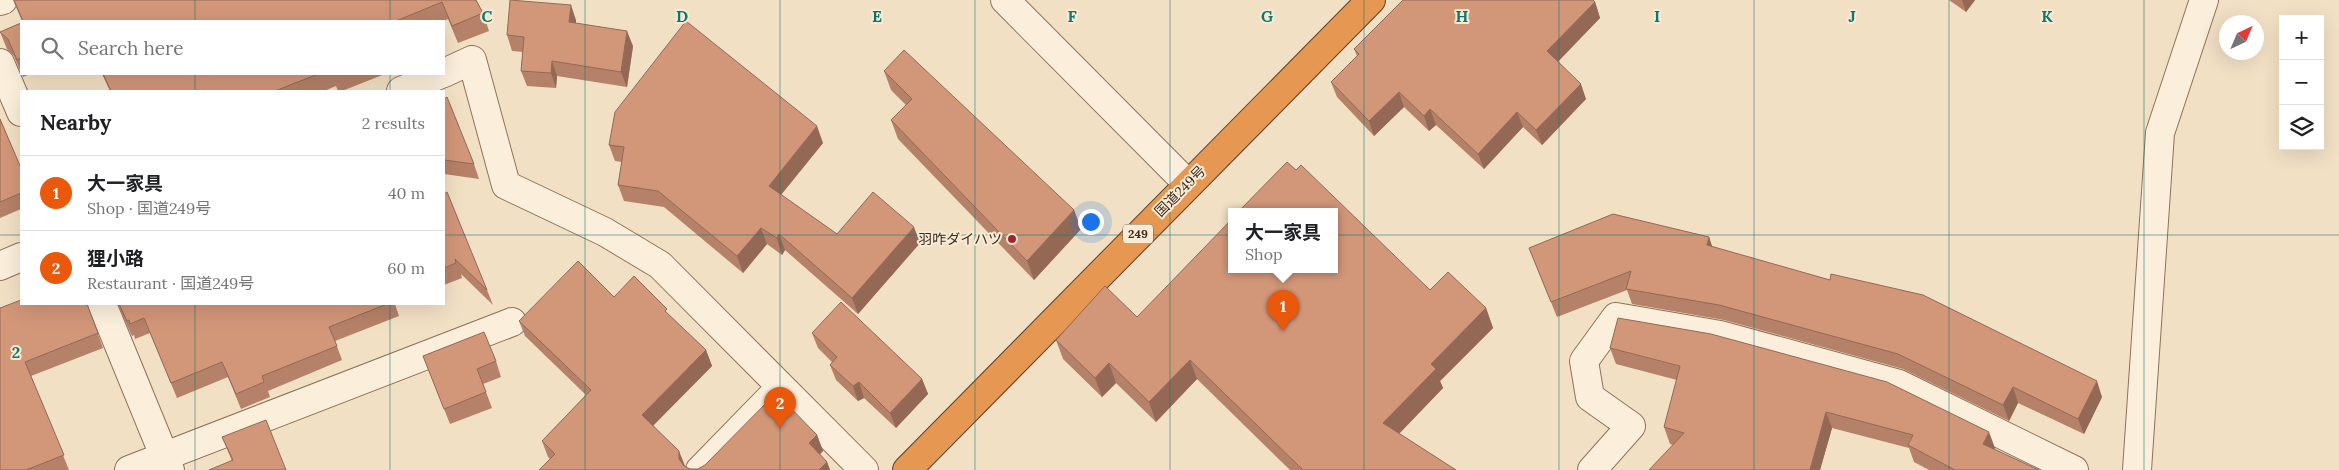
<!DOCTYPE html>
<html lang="en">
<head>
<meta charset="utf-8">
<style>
  :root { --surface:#fff; --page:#f2f2f2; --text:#202124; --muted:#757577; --line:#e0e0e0; --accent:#ea580c }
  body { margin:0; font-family:Lora,"Noto Sans JP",serif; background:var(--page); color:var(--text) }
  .controls { position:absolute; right:15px; top:15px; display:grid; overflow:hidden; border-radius:0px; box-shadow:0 5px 20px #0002 }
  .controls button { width:45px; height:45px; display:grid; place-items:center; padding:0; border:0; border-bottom:1px solid var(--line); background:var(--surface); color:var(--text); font:25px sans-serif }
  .compass { position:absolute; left:2219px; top:15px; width:45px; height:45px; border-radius:50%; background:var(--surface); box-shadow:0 5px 20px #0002; rotate:44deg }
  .you { position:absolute; left:1090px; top:221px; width:18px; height:18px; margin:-12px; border:4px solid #fff; border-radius:50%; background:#1a73e8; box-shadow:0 0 0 8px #1a73e833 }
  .badge { display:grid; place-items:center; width:32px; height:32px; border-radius:50%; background:var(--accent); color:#fff; font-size:16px; font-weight:700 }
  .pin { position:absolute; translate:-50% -41px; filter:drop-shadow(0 1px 2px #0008) }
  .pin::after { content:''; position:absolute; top:26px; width:18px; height:15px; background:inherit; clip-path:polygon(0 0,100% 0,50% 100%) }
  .popup { position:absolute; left:1228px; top:208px; width:110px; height:65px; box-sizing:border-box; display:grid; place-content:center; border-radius:0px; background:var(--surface); filter:drop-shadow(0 1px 4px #0005); font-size:16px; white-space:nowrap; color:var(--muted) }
  .popup b { font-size:19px; color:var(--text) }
  .popup::after { content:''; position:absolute; left:50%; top:100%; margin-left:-10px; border:10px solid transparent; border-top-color:var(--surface) }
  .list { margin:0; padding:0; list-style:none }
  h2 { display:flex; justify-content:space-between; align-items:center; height:65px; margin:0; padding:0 20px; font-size:21px }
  h2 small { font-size:16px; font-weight:400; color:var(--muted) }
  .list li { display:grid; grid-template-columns:32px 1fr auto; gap:15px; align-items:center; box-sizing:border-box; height:75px; padding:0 20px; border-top:1px solid var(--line) }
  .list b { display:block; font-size:19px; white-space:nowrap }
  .list p { margin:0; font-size:16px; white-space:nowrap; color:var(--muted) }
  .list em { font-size:16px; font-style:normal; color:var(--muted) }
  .icon { flex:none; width:28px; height:28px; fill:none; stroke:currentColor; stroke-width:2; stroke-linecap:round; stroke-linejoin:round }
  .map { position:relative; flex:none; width:2339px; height:470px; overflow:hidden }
  .search { position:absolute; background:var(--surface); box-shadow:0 5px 20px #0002; left:20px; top:20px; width:425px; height:55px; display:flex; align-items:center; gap:12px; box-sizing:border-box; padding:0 18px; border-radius:0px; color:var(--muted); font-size:19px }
  .panel { position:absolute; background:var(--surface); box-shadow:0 5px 20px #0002; left:20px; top:90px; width:425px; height:215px; border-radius:0px }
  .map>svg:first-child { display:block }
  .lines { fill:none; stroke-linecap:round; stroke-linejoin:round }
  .street-casing { stroke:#8f7159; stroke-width:30 }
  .highway-casing { stroke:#5c3f2e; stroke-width:30 }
  .street { stroke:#fbeeda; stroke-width:28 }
  .highway { stroke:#e69751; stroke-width:28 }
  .wall { fill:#b58168 }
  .shaded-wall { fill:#936955 }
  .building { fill:#d29679; stroke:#936955 }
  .grid { fill:none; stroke:#0f766e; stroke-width:1; stroke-opacity:0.55 }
  .poi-dot { fill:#a22531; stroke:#f8ebd6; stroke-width:2 }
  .labels { text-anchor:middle; stroke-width:4; stroke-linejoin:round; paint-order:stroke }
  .shield { fill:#f8ebd6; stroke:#766555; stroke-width:1 }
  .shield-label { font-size:12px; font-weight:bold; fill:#3e2b1e }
  .street-label { font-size:14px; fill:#3e2b1e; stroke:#f8ebd6 }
  .poi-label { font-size:14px; fill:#3e2b1e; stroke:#f8ebd6; text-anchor:end }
  .grid-label { font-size:16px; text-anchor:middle; font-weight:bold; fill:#0f766e; stroke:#f8ebd6; stroke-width:4; stroke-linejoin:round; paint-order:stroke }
</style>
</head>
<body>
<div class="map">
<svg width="2339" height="470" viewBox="0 0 2339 470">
  <rect width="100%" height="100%" fill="#f2e0c5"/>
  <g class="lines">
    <defs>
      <g id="street">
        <polyline points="1005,0 1188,184"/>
        <polyline points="0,1 3,0"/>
        <polyline points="0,63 21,112"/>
        <polyline points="444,73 472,60 506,185 605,232 660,265 864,470"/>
        <polyline points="401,91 441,74"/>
        <polyline points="0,266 21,257"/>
        <polyline points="102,304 170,470"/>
        <polyline points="129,470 512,322"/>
        <polyline points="700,470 780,388"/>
        <polyline points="1592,470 1631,426 1590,397 1584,361 1616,317 1720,335 1899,384 2074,470"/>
        <polyline points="2137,470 2160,133 2204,0"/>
      </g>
      <polyline id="highway" points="907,470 1371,0"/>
    </defs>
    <use href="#street" class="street-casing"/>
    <use href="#highway" class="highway-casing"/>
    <use href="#street" class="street"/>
    <use href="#highway" class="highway"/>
  </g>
  <g class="wall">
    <polygon points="13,0 476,0 483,13 489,31 458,43 448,19 444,21 22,21"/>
    <polygon points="1949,0 1975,0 1966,12"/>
    <polygon points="1595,2 1600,18 1558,61 1586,99 1542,145 1523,127 1484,169 1436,125 1429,131 1404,107 1374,136 1337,97 1331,82 1357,56 1354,49"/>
    <polygon points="576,20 576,23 633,46 627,87 557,76 556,88 527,86 521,71 523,52 512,51 507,35"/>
    <polygon points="21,23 21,73 14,56 7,49 0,32"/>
    <polygon points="884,71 1074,210 1081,229 1034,280 898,139 891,120 906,105 891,90"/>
    <polygon points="22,74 30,74 23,77"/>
    <polygon points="102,74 385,74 342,91 338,91 336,86 324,91 110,91"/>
    <polygon points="444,99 474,164 479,179 444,174"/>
    <polygon points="0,119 21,168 21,209 0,218"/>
    <polygon points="823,143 781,195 837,234 920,243 858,314 785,250 782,255 767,244 743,273 664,207 624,201 618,185 622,162 615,161 609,145"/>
    <polygon points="444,194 487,290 493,305 461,274 462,278 444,285"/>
    <polygon points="1709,237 1712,247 2102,397 2084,434 2018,403 2009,421 1903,369 1724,320 1632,304 1627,290 1557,317 1529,248"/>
    <polygon points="1430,290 1486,308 1493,328 1440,381 1443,388 1399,434 1456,470 1290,470 1197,379 1156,422 1116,383 1102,397 1063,359 1056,340 1137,317"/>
    <polygon points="614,297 669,315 706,350 712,366 653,425 685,466 690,469 698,469 817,435 823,451 820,454 827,462 830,470 539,470 550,459 548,457 542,441 586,395 525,336 519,321"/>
    <polygon points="21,300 87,304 103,348 31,376 69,470 0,470"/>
    <polygon points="117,304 396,304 395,304 399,316 335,341 342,360 268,391 270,397 241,409 228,377 177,398 150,333 135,339 134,335 132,336"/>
    <polygon points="812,333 922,379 928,394 896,428 864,398 858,401 836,380 830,365 832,362 818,348"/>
    <polygon points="1610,348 1995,448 1994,449 2039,470 1929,470 1914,462 1909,448 1832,428 1820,470 1649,470 1673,445 1670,444 1664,427 1677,380 1616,364"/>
    <polygon points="423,356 496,361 501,377 483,384 492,408 450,424"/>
    <polygon points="222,437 286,470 232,461"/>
  </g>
  <g class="shaded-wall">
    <polygon points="1962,0 1975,0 1966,12"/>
    <polygon points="1595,2 1600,18 1553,67 1547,51"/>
    <polygon points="571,5 576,20 575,38 569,22"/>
    <polygon points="627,31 633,46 627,87 621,72"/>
    <polygon points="552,61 557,76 556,88 551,73"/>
    <polygon points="1581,84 1586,99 1542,145 1536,130"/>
    <polygon points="1399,92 1404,107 1374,136 1369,121"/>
    <polygon points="1430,109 1436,125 1429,131 1424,116"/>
    <polygon points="1517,112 1523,127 1484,169 1478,154"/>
    <polygon points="817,126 823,143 775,202 769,186"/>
    <polygon points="1074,210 1081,229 1034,280 1027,261"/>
    <polygon points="914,227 920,243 858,314 852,298"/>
    <polygon points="761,228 767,244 743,273 737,256"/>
    <polygon points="779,234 785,250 782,255 777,238"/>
    <polygon points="1709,237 1714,252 1707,245"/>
    <polygon points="1486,308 1493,328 1440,381 1443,388 1390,443 1383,423 1431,364"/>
    <polygon points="706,350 712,366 648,431 642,415"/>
    <polygon points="1190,360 1197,379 1156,422 1149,402"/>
    <polygon points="1109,363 1116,383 1102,397 1095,378"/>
    <polygon points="922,379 928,394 896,428 890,413"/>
    <polygon points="2097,381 2102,397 2084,434 2078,419"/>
    <polygon points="859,382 864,398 858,401 853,386"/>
    <polygon points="2013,387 2018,403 2009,421 2003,405"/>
    <polygon points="1826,412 1832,428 1820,470 1810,470"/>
    <polygon points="1989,432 1995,448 1989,460 1983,444"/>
    <polygon points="817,435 823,451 815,459 809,443"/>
    <polygon points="679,451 685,466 685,470 679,459"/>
    <polygon points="827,462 830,470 819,470"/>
  </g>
  <g class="building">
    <polygon points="14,0 476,0 483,13 452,26 442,2 396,21 23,21"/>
    <polygon points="510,0 571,5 569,22 627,31 621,72 552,61 551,73 521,71 524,37 507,35"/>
    <polygon points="1403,0 1593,0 1595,2 1547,51 1581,84 1536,130 1517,112 1478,154 1430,109 1424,116 1399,92 1369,121 1331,82 1359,54 1354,49"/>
    <polygon points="686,21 817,126 769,186 837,234 873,192 914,227 852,298 779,234 777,238 761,228 737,256 658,191 618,185 624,147 609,145 615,112"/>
    <polygon points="21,23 21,58 17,60 8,39 0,32"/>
    <polygon points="904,50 1074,210 1027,261 891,120 912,99 884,71"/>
    <polygon points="103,74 318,74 275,91 111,91"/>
    <polygon points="447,97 474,164 444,160 444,99"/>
    <polygon points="0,119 21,168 21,193 0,202"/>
    <polygon points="1287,162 1296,170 1301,165 1430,290 1448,272 1486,308 1431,364 1436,369 1383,423 1456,470 1303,470 1190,360 1149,402 1109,363 1095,378 1056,340 1105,286 1137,317 1232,219 1232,270 1334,270 1334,212 1238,212"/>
    <polygon points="447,192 487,290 455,259 456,263 444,268 444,194"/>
    <polygon points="1613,214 1709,237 1707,245 1830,280 1831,274 1923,295 2097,381 2078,419 2013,387 2003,405 1898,354 1719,305 1626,289 1631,271 1551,302 1529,248"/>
    <polygon points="578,261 614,297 634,276 667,309 665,311 706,350 642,415 679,451 679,459 684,466 690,469 698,469 705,465 776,393 817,435 809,443 827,462 819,470 539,470 555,454 542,441 591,390 519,321"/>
    <polygon points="21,300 21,304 87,304 98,333 25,362 64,455 26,470 0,470 0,308"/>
    <polygon points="841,302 922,379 890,413 859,382 853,386 830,365 837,357 812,333"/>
    <polygon points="119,304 387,304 329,327 337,346 262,376 264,382 236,394 222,362 171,383 144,318 130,324 129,320 127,321"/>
    <polygon points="1618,318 1711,334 1887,382 1989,432 1983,444 2039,470 1955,470 1908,445 1913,435 1826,412 1810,470 1649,470 1684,433 1664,427 1680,366 1610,348"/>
    <polygon points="484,332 496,361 477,369 486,392 444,409 423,356"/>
    <polygon points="266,420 286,470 209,470 233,460 222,437"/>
  </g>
  <path class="grid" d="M195 0V21M390 0V21M585 0V470M780 0V470M975 0V470M1170 0V470M1364 0V470M1559 0V470M1754 0V470M1949 0V470M2144 0V470M195 74V91M390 74V91M0 235H21M444 235H2339M195 304V470M390 304V470"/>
  <circle class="poi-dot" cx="1012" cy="239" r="5"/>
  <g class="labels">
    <rect class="shield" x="1123" y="224.5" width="30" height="19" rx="4"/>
    <g class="shield-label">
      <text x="1138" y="238">249</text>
    </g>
    <g class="street-label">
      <text transform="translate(1180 191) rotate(-45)" y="5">国道249号</text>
    </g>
    <g class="poi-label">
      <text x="1002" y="244">羽咋ダイハツ</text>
    </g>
  </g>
  <g class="grid-label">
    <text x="487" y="22">C</text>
    <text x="682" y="22">D</text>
    <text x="877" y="22">E</text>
    <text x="1072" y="22">F</text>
    <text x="1267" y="22">G</text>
    <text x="1462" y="22">H</text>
    <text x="1657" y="22">I</text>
    <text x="1852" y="22">J</text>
    <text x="2047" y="22">K</text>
    <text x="16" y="358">2</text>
  </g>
</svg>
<div class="controls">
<button>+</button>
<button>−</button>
<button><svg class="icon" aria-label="layers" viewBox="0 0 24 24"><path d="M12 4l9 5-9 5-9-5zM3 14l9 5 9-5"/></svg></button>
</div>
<svg class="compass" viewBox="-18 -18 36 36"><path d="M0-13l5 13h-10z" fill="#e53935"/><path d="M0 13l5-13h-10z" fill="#757577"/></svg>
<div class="you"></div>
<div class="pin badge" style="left:1283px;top:331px">1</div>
<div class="popup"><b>大一家具</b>Shop</div>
<div class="pin badge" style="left:780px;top:428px">2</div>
<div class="search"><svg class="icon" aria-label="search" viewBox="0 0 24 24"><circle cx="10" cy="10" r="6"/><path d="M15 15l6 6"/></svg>Search here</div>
<section class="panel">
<h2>Nearby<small>2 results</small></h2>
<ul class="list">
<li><span class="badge">1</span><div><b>大一家具</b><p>Shop · 国道249号</p></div><em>40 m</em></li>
<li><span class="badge">2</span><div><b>狸小路</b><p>Restaurant · 国道249号</p></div><em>60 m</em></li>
</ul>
</section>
</div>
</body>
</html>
